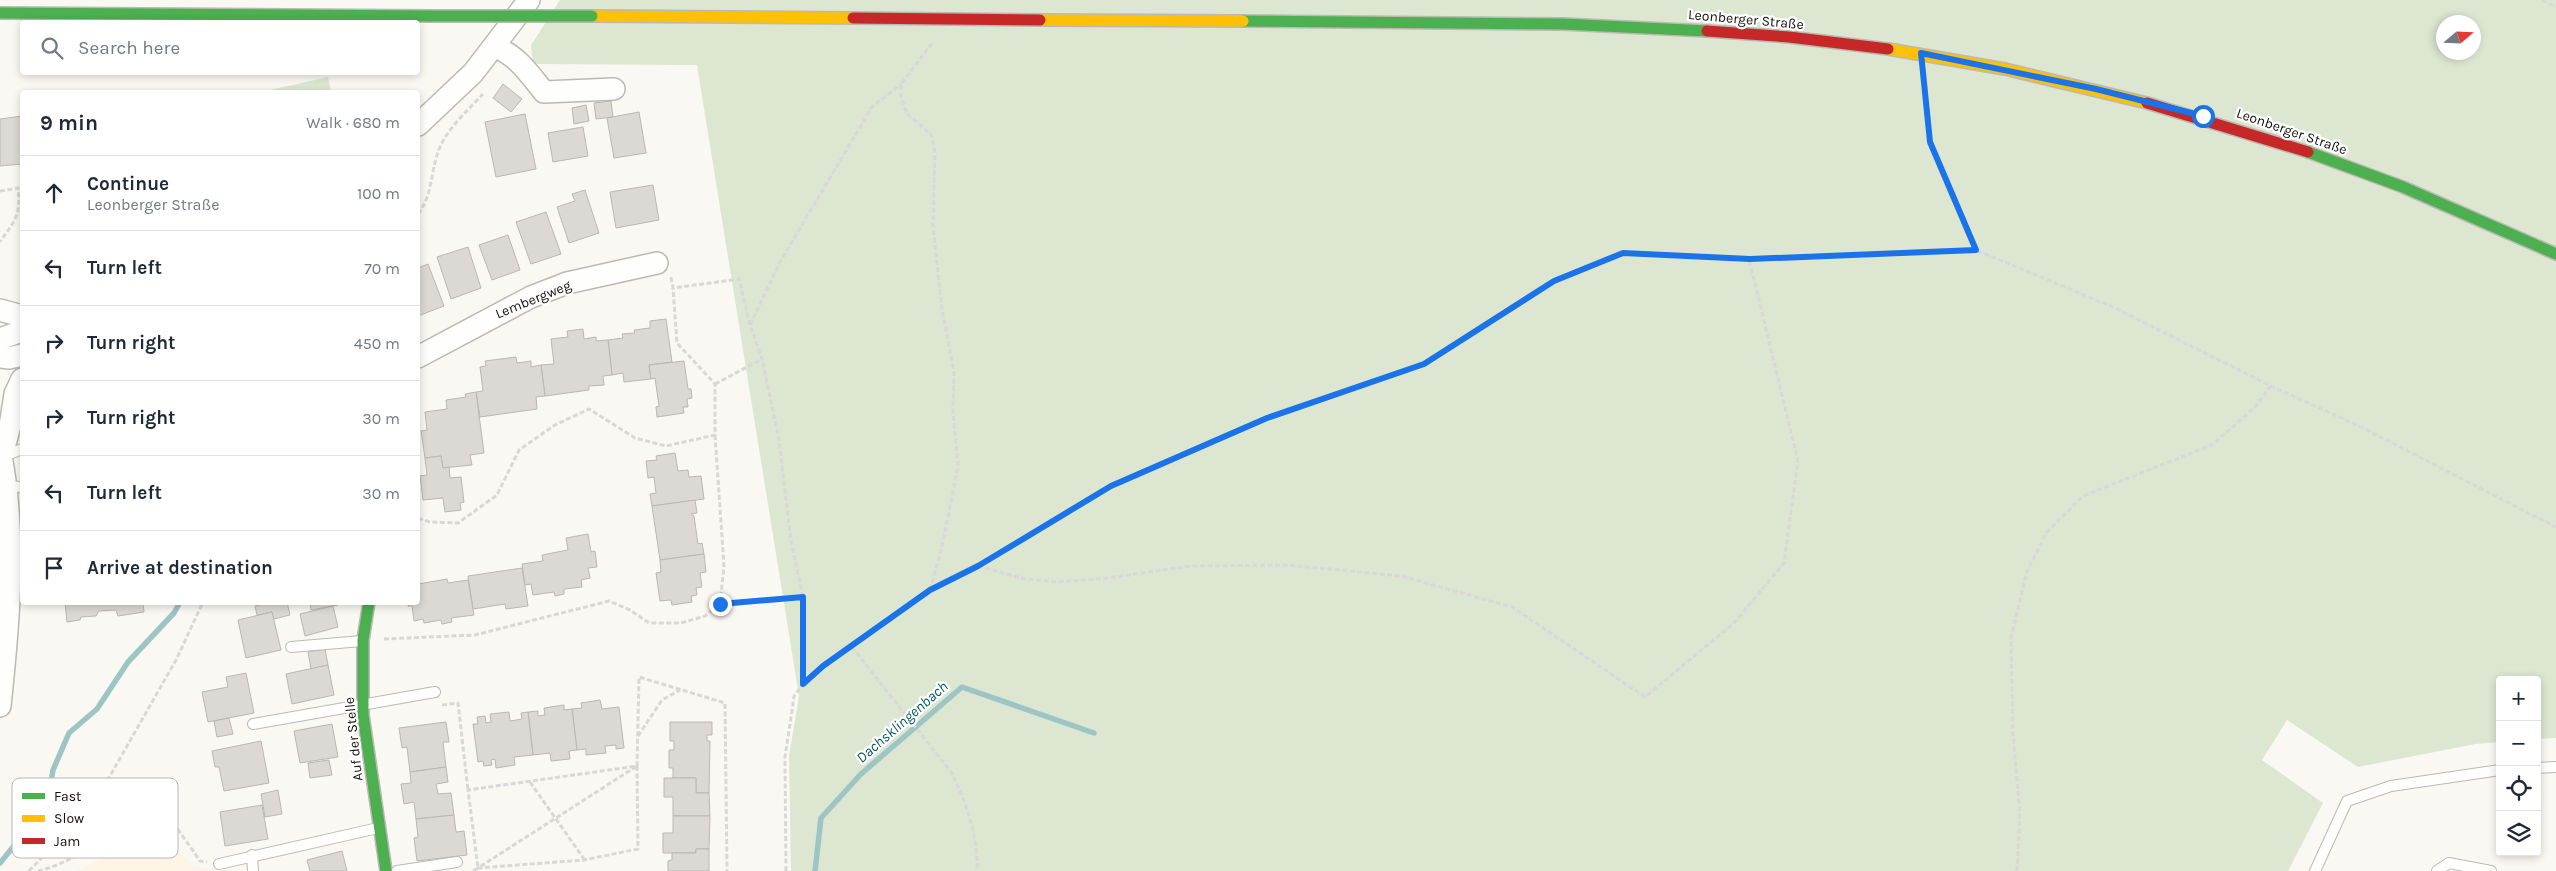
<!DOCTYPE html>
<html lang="en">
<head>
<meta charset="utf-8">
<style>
  :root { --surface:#fff; --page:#f2f2f3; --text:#1f2937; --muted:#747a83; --line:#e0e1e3 }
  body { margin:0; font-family:Karla,sans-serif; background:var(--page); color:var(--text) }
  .controls { position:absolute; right:15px; bottom:15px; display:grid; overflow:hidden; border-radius:5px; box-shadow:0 2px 8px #0003 }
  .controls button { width:45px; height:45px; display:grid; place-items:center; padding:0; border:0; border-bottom:1px solid var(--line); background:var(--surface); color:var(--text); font:25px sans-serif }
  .compass { position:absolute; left:2436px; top:15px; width:45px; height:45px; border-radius:50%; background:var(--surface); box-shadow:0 2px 8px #0003; rotate:71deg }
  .stop { position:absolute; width:15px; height:15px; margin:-11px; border:4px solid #1a73e8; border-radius:50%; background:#fff }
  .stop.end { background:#1a73e8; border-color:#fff; box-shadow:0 1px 5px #0008 }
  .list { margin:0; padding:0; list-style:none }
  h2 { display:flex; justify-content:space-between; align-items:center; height:65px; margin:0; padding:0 20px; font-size:21px }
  h2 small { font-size:16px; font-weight:400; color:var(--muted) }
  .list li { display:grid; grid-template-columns:32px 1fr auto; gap:15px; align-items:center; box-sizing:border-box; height:75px; padding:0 20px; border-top:1px solid var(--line) }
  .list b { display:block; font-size:19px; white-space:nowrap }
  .list p { margin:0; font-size:16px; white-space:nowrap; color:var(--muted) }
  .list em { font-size:16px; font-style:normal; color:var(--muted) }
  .icon { flex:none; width:28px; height:28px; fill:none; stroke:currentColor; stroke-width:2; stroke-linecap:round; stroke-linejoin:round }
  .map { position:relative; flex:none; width:2556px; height:871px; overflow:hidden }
  .search { position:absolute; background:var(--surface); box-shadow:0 2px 8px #0003; left:20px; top:20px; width:400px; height:55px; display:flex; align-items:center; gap:12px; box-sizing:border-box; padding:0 18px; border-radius:5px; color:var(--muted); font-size:19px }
  .panel { position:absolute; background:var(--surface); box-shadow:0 2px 8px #0003; left:20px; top:90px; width:400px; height:515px; border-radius:5px }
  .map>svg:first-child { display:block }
  .built { fill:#fcf4e4 }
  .green { fill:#dce6d1; fill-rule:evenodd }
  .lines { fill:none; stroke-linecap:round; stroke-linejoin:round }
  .stream { stroke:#9ec5c3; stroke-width:5.5 }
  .building { fill:#dcd8d4; stroke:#bbb7b3 }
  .lane-casing { stroke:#bbb9b3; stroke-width:12 }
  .street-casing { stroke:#bbb9b3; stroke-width:24 }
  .fast-casing { stroke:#bbb9b3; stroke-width:14 }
  .slow-casing { stroke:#bbb9b3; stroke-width:14 }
  .jam-casing { stroke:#bbb9b3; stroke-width:14 }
  .path { stroke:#d8d8d6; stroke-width:3; stroke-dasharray:5 2.5; stroke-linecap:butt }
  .lane { stroke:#fefefd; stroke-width:10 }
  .street { stroke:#fefefd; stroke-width:21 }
  .fast { stroke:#4caf50; stroke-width:11 }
  .slow { stroke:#ffc107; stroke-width:11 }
  .jam { stroke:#c62828; stroke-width:11 }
  .fast-bridge-casing { stroke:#bbb9b3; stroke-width:14; stroke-linecap:butt }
  .fast-bridge { stroke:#4caf50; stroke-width:11 }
  .route { stroke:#1a73e8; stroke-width:6 }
  .labels { text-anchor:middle; stroke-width:4.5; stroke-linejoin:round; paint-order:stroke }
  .street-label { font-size:14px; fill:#13100b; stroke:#fff }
  .water-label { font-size:15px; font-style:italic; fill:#065b5c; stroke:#fff }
  .key { fill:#fff; stroke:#b8b7b6; stroke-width:1 }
  .key-label { font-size:14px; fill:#13100b }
</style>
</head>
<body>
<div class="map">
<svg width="2556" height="871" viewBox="0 0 2556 871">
  <rect width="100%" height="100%" fill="#faf8f2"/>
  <polygon class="built" points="168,841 194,867 241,871 77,871 101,859"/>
  <g class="green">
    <path d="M560 0H2556V738L2537 739V680H2500V742L2475 744 2358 767 2287 720 2262 760 2323 803 2288 871H791L789 756 799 696 697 65 533 64 531 45ZM2444 22H2474V52H2444Z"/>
    <polygon points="328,77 331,92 261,92"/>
  </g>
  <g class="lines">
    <g class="stream">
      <polyline points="0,863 47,805 53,770 69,733 97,709 128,662 174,613 180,602"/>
      <polyline points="815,871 821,818 861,774 962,687 1094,733"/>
    </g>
  </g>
  <g class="building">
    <polygon points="503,84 522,99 511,112 493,98"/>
    <polygon points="611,101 613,117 596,119 594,103"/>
    <polygon points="586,105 589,121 574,124 572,108"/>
    <polygon points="639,112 646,153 614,158 607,118"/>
    <polygon points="525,114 536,169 496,177 485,122"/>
    <polygon points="22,116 22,164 0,166 0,119"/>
    <polygon points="583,127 588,156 553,162 548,133"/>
    <polygon points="653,185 659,220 616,228 610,192"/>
    <polygon points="585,190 599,233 569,243 557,207 575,201 572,194"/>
    <polygon points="546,212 561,254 531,264 516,222"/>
    <polygon points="508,235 520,270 492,280 479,245"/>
    <polygon points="468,247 481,288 451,299 437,257"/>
    <polygon points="428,264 444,306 418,316 418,268"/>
    <polygon points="666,319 672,362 649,365 651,379 624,382 623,373 612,375 608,340 623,338 622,334 635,333 634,330 650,328 650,321"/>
    <polygon points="583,329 584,339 596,337 596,341 608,340 612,375 603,376 604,385 589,386 589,390 545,396 541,365 554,364 551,339 568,337 567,331"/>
    <polygon points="516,357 517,363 531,361 531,367 541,365 545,396 536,397 537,409 480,417 476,392 483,391 480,367 486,366 485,361"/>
    <polygon points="684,361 688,389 691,389 692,398 687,399 688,407 683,407 684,413 657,417 656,407 659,406 655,378 651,379 649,365"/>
    <polygon points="476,392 484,453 470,455 472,465 443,468 441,456 425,458 421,431 427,430 425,412 447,409 446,400 466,397 465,394"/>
    <polygon points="675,453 678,471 688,470 689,477 701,476 704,499 652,506 650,494 656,493 654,477 648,478 646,461 657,460 656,456"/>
    <polygon points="441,456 443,468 449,467 450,478 461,477 464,502 460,503 461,510 445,512 443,498 423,500 420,476 427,475 425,458"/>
    <polygon points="695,500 697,513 691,514 694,516 698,544 702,543 704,554 660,560 652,506"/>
    <polygon points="588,534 591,552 595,551 597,567 588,568 590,578 581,580 582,587 564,589 564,594 555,596 554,592 533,595 531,584 525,585 522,564 543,561 542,555 568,550 566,538"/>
    <polygon points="704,554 706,572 700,573 702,587 696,588 697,595 691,596 692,602 672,605 671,600 660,601 656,573 661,572 660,560"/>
    <polygon points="522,568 528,606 506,609 505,604 473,609 468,576"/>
    <polygon points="447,579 448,583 468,580 474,615 451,618 452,622 442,624 441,620 424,623 423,619 414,621 412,606 408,606 408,602 418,602 418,584"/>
    <polygon points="65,602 143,602 144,612 118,616 116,610 99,611 96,616 81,617 80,620 67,622"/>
    <polygon points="271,602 287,602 290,615 274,619 272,612 257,615 255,606"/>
    <polygon points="310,602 338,602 338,605 311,610"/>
    <polygon points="333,606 338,627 305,636 300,614"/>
    <polygon points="272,612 281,650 246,658 238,620"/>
    <polygon points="325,649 328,665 311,669 308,652"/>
    <polygon points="328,665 334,695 292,704 286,674"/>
    <polygon points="246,673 254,713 208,722 202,692 228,687 226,677"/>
    <polygon points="600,700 602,709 619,707 624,748 616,749 616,745 605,746 606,753 586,755 586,749 577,750 572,709 582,708 581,703"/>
    <polygon points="564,705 564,710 572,709 577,750 569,751 570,759 551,761 550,753 533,755 528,712 538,711 538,716 545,715 544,708"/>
    <polygon points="509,712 510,721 522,719 521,713 528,712 533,755 514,757 515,765 496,768 495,759 491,760 492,765 484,766 483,761 478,762 473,724 478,724 477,717 485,716 486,723 491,722 490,714"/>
    <polygon points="229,718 233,734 217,737 214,721"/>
    <polygon points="446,722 449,742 443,742 446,767 410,772 407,747 402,748 399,728"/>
    <polygon points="670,722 712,722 712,735 707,735 707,741 710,741 709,793 696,793 696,778 673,778 673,768 669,768 669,750 674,750 674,741 670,741"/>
    <polygon points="332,724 338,757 300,763 294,731"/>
    <polygon points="261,741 269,783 224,791 219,767 215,767 212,751"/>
    <polygon points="329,760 332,775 310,778 308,763"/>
    <polygon points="446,767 448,782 436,784 438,794 451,793 454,815 416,819 414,802 404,804 401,784 411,783 410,772"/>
    <polygon points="664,778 696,778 696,793 709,793 710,816 673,816 673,797 664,797"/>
    <polygon points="278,790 282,814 265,817 261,794"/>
    <polygon points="262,805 268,839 225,846 220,812"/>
    <polygon points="454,815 456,832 464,831 467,855 417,861 414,838 418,837 416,819"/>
    <polygon points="673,816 710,816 709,849 696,849 696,853 663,853 663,833 673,833"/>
    <polygon points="696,849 709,849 709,871 668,871 668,861 672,860 672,853 696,853"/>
    <polygon points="342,851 347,871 310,871 307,860"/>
  </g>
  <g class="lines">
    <defs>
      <g id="lane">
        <polyline points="2,457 22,449"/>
        <polyline points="6,486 22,487"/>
        <polyline points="291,647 362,641"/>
        <polyline points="253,724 435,692"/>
        <polyline points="2537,768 2556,767"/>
        <polyline points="252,855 253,871"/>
        <polyline points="219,864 378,828"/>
        <polyline points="397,871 457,862"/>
        <polyline points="2315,871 2347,801 2391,786 2500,770"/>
        <polyline points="2437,871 2449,863 2491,871"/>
      </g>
      <g id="street">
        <path d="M495 47C517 55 530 75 544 92L614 89"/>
        <polyline points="418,125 473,73 529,0"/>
        <polyline points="0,310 22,316"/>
        <polyline points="0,339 22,331"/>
        <polyline points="0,357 9,358 22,355"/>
        <polyline points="418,357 531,297 567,283 657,263"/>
        <path d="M0 451C17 534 9 622 0 706"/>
        <polyline points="1,458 10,426 15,394 22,379"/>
      </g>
      <g id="fast">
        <polyline points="0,13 431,16"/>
        <polyline points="1243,21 1563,24 1707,31"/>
        <polyline points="2308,152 2403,187 2556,254"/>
        <polyline points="369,602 363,640 363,715 386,871"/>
      </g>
      <g id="slow">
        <polyline points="592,16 853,18"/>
        <polyline points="1040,20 1243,21"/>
        <polyline points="1888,49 2005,69 2147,103"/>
      </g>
      <g id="jam">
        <polyline points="853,18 1040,20"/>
        <polyline points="1707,31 1789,37 1888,49"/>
        <polyline points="2147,103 2308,152"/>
      </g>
    </defs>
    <use href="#lane" class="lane-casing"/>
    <use href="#street" class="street-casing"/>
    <use href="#fast" class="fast-casing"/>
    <use href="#slow" class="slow-casing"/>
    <use href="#jam" class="jam-casing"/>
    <g class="path">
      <polyline points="2542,0 2556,7"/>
      <polyline points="1923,76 1929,142 1976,250"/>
      <path d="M0 191 18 188C21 216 15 220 0 242"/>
      <path d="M418 214C434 194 430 167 441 145 450 126 469 109 483 94"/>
      <polyline points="671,277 673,288 739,279 750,325 762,359 779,440 791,541 803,597 803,684"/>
      <polyline points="750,325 780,262 872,107 901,84"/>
      <polyline points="715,384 762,359"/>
      <polyline points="715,435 724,566 720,604"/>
      <polyline points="418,518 430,522 458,523 497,495 519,450 555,425 589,409 635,438 666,446 715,435 715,384 677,343 673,288"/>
      <polyline points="978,566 1025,579 1056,582 1101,579 1191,566 1288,565 1401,576 1512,607 1645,697 1734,623 1784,563 1798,461 1749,259"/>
      <polyline points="930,590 941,551 958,467 953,412 954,372 942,309 933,227 935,152 931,134 907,114 901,97 901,84 933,42"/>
      <polyline points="384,639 475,635 609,601 630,610 649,623 681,623 705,616 720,604 803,597"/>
      <path d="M852 647 951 772C967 803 978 836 977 871"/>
      <polyline points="442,705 458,703 468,790"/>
      <polyline points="638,736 662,700 680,690"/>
      <polygon points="637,766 638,849 584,860 478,868"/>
      <polyline points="530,782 584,859"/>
      <polyline points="29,871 94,804 176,660 203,602"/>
      <path d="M38 871C51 868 65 862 78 855 87 850 95 843 105 839 129 831 143 840 169 826L177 828 200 861 207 862"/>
      <polyline points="473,871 478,868 468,790 637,766 639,677 725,703 727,871"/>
      <polyline points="786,871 785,757 792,711 794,696 803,684 823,666 930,590 978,566 1111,486 1267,419 1424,364 1554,281 1623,253 1749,259 1976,250 2113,307 2271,386 2359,426 2556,527"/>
      <polyline points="2017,871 2020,814 2013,735 2011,638 2027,571 2047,532 2083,496 2212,445 2254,408 2271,386"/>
    </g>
    <use href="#lane" class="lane"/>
    <use href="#street" class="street"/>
    <use href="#fast" class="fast"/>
    <use href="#slow" class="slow"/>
    <use href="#jam" class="jam"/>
    <defs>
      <polyline id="fast-bridge" points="431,16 592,16"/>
    </defs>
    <use href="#fast-bridge" class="fast-bridge-casing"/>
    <use href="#fast-bridge" class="fast-bridge"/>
  </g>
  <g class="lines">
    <polyline class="route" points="720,604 803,597 803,684 823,666 930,590 978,566 1111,486 1267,418 1424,364 1554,281 1623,253 1750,259 1976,250 1930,142 1921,53 2096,89 2203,116"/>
  </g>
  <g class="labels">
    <g class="street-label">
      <text transform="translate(1746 19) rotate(5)" y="5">Leonberger Straße</text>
      <text transform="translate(2292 131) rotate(19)" y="5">Leonberger Straße</text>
      <text transform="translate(533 299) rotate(-22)" y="5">Lembergweg</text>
      <text transform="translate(353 739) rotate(-96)" y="5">Auf der Stelle</text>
    </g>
    <g class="water-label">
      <text transform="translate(902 722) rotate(-41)" y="5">Dachsklingenbach</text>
    </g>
  </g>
  <rect x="12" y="778" width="166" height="80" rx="8" class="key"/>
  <rect x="22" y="793" width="23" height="6" fill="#4caf50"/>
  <rect x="22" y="815" width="23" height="7" fill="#ffc107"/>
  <rect x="22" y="838" width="23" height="6" fill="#c62828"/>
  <g class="key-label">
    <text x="54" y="801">Fast</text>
    <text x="54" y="823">Slow</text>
    <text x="54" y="846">Jam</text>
  </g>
</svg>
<div class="controls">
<button>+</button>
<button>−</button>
<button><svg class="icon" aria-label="locate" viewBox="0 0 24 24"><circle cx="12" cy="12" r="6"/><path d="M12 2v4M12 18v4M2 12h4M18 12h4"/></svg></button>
<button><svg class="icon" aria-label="layers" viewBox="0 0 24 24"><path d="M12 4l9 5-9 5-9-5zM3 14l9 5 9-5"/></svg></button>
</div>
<svg class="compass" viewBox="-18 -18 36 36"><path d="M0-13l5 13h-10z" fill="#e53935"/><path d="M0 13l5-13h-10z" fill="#747a83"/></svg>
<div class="stop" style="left:2203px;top:116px"></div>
<div class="stop end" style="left:720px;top:604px"></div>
<div class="search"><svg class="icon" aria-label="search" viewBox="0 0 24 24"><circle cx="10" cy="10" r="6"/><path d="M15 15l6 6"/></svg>Search here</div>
<section class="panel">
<h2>9 min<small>Walk · 680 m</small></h2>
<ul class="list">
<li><svg class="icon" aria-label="ahead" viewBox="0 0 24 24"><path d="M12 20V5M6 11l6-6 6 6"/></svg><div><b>Continue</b><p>Leonberger Straße</p></div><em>100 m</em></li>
<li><svg class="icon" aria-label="left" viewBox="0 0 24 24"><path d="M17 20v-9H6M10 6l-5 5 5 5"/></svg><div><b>Turn left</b></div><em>70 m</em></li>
<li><svg class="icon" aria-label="right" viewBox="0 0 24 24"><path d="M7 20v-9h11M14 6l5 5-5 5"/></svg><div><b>Turn right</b></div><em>450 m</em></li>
<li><svg class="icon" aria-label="right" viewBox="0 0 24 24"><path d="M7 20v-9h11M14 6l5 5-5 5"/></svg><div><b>Turn right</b></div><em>30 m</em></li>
<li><svg class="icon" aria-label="left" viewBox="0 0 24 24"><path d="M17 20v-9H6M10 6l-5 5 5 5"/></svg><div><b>Turn left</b></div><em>30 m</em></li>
<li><svg class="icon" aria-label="arrive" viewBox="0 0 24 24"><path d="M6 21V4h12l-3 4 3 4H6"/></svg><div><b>Arrive at destination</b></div></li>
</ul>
</section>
</div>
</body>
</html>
